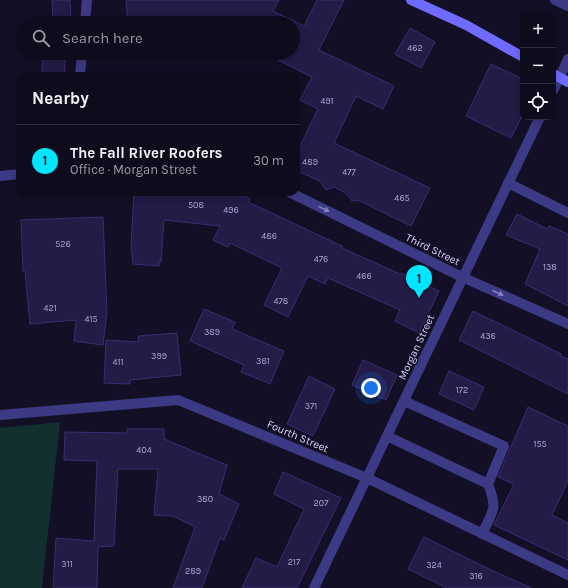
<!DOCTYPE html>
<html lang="en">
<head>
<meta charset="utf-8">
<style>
  :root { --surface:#0e0b1c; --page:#1c1929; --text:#f1f3f6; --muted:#9b9ba3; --line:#2e2b3b; --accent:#00e5ff }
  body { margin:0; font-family:Karla,sans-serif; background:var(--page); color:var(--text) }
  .controls { position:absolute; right:12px; top:12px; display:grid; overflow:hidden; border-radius:8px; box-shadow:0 2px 10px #0003 }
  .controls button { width:36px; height:36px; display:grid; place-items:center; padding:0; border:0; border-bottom:1px solid var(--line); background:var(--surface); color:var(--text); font:20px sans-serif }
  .you { position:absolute; left:371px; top:388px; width:14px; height:14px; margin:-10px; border:3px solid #fff; border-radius:50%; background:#1a73e8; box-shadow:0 0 0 6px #1a73e833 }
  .badge { display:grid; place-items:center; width:26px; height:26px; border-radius:50%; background:var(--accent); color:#111; font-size:13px; font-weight:700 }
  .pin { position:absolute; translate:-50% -33px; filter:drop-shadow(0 1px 2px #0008) }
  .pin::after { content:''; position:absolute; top:21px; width:14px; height:12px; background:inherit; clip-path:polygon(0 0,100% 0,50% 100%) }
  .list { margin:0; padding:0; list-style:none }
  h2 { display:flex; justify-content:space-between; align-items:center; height:52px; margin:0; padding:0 16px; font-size:17px }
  h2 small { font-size:13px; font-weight:400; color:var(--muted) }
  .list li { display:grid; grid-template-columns:26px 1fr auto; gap:12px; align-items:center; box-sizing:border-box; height:72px; padding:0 16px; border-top:1px solid var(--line) }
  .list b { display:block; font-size:15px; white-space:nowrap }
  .list p { margin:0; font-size:13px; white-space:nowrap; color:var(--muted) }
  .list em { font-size:13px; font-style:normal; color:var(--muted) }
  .icon { flex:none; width:22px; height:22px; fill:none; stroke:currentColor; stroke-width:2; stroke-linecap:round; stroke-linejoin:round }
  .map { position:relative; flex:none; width:568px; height:588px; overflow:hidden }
  .search { position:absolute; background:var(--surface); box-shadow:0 2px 10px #0003; left:16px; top:16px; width:284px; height:44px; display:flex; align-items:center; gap:10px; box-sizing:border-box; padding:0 14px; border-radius:22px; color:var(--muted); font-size:15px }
  .panel { position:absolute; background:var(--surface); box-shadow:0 2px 10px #0003; left:16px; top:72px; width:284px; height:124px; border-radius:12px }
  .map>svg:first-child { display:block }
  .green { fill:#12302f }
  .building { fill:#241b47; stroke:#3b2d73 }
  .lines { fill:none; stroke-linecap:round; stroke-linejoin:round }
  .lane { stroke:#3d3a85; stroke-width:10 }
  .street { stroke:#3d3a85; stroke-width:10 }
  .secondary { stroke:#6f6bff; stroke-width:10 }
  .oneway { fill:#837fbc }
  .labels { text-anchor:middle; stroke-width:3; stroke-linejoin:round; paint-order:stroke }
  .number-label { font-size:9px; fill:#aca6d1 }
  .street-label { font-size:11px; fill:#d9d4ff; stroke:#130f26 }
</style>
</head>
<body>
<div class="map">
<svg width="568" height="588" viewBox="0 0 568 588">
  <rect width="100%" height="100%" fill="#130f26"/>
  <polygon class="green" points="60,422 42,588 0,588 0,428"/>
  <g class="building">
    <polygon points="52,0 70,0 71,18 53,19"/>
    <polygon points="126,0 279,0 273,11 304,26 317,0 344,0 319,50 394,86 383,109 356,96 334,143 430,188 411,226 358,200 352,201 346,193 334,187 326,190 321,182 296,170 296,154 318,109 300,100 312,77 264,53 293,53 293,23 128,23"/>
    <polygon points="410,28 435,42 421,68 395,54"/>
    <polygon points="43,53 66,53 64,76 42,74"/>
    <polygon points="491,64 523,79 523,114 511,138 466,116"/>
    <polygon points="134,192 183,195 184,192 236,192 250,199 248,202 342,246 342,248 400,274 401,273 439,291 419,333 395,321 400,310 328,278 325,284 308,276 288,317 264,305 282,268 230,243 228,247 213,240 220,226 164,220 161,262 159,262 159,266 133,264 131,245"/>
    <polygon points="517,214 547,229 549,226 568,234 568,306 525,284 540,249 506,235"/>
    <polygon points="103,217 107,312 103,345 74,341 76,320 30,324 25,271 23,271 21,220"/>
    <polygon points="204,309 235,322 232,329 284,351 270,384 241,372 244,365 190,341"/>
    <polygon points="473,311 529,338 561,354 560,356 568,359 568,394 459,340"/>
    <polygon points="177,333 181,375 130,380 130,384 104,383 106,340 139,342 138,336"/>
    <polygon points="363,360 397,375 386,400 352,385"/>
    <polygon points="449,371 484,387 474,410 439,394"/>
    <polygon points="309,376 335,389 313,436 287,424"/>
    <polygon points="528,407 568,426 568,481 552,515 568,523 568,560 494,525 514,484 498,477"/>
    <polygon points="127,429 164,429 164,439 227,465 219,494 239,504 224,540 220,538 202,588 173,588 195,527 173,516 154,515 158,469 118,469 114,546 98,547 97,588 53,588 56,538 94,541 97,461 64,460 65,432 127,433"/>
    <polygon points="283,472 341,498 297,588 242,588 256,558 277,567 304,509 274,494"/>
    <polygon points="424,537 487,568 531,588 447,588 408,569"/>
  </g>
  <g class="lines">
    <g class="lane">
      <polyline points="555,0 568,6"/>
      <polyline points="508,183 568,213"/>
      <polyline points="387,436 488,484 504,446 404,401"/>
      <path d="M482 534C493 510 498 510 488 484"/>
    </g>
    <g class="street">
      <polyline points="85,23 87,0"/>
      <polyline points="80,76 82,53"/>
      <polyline points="553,91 568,59"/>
      <polyline points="0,176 20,174"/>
      <polyline points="289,192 462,277 568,324"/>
      <polyline points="0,415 178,400 367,478 568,575"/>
      <polyline points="314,588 540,117"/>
    </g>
    <g class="secondary">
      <polyline points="411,0 466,25 523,57"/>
      <polyline points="553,74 568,82"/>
    </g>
  </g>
  <defs><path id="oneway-solid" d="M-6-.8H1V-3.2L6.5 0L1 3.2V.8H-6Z"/></defs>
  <g class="oneway">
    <use href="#oneway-solid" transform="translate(324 209) rotate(26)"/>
    <use href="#oneway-solid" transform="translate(498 293) rotate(24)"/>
  </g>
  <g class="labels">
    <g class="number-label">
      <text x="415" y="51">462</text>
      <text x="327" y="104">491</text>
      <text x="310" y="165">489</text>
      <text x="349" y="175">477</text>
      <text x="402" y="201">465</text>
      <text x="196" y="208">508</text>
      <text x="231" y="213">496</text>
      <text x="269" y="239">486</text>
      <text x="63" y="247">526</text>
      <text x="321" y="262">476</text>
      <text x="550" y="270">138</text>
      <text x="364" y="279">466</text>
      <text x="281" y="304">478</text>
      <text x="50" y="311">421</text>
      <text x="91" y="322">415</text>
      <text x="212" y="335">389</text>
      <text x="488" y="339">436</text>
      <text x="159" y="359">399</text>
      <text x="263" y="364">381</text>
      <text x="118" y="365">411</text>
      <text x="462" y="393">172</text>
      <text x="311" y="409">371</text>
      <text x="540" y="447">155</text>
      <text x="144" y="453">404</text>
      <text x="205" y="502">380</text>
      <text x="321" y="506">207</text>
      <text x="294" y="565">217</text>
      <text x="67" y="567">311</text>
      <text x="434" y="568">324</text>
      <text x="193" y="574">289</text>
      <text x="476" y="579">316</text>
    </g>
    <g class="street-label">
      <text transform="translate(433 249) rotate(26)" y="4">Third Street</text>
      <text transform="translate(416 347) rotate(-65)" y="4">Morgan Street</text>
      <text transform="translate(298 436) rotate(23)" y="4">Fourth Street</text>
    </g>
  </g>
</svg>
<div class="controls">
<button>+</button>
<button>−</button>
<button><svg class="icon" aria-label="locate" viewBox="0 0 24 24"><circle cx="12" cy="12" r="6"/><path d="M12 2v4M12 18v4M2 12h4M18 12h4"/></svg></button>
</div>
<div class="you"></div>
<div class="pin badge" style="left:419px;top:298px">1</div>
<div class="search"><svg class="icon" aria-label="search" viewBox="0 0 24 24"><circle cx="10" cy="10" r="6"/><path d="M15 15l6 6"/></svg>Search here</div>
<section class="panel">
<h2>Nearby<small></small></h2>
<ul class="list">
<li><span class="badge">1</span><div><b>The Fall River Roofers</b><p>Office · Morgan Street</p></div><em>30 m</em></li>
</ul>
</section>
</div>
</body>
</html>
